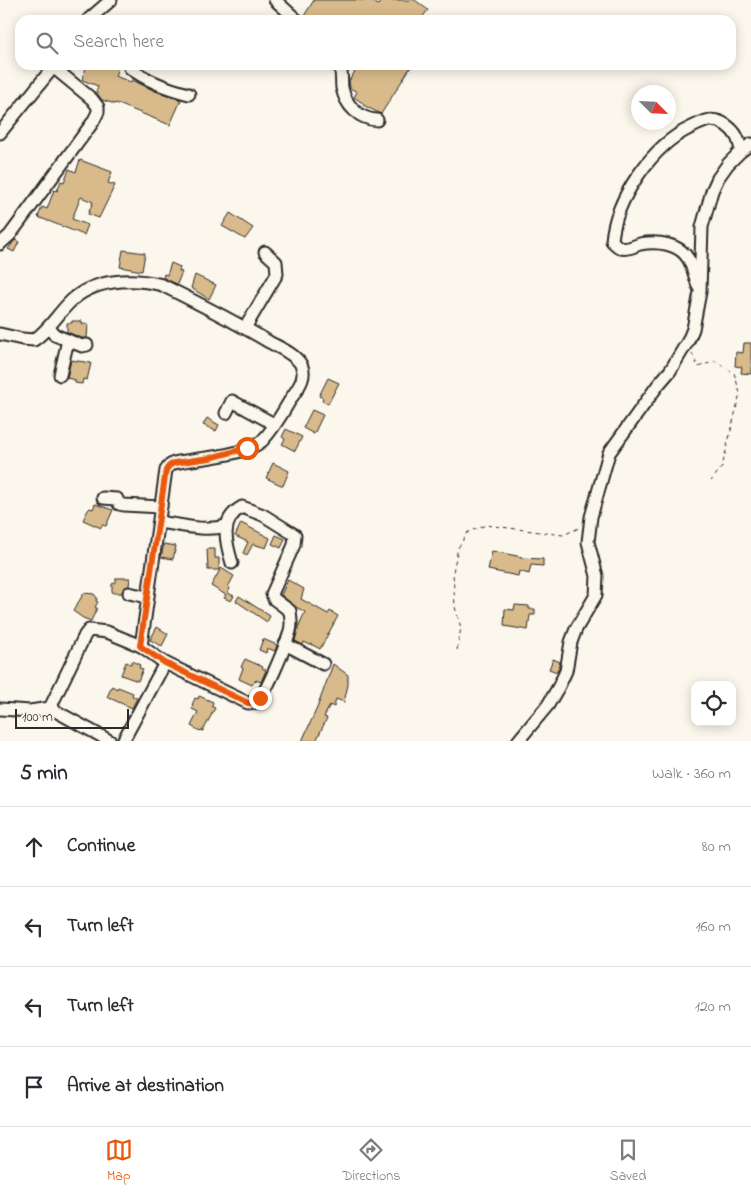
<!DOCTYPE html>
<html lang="en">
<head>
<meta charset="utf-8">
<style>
  :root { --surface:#fff; --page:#f7f7f7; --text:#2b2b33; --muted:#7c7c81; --line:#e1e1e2; --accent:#ea580c }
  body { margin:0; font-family:"Indie Flower",sans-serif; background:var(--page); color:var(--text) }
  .controls { position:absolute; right:15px; bottom:15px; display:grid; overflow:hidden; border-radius:10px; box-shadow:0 2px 12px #0003 }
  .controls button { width:45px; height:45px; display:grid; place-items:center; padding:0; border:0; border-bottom:1px solid var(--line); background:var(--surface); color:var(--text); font:25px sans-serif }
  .compass { position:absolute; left:631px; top:85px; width:45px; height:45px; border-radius:50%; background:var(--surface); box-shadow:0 2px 12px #0003; rotate:114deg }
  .scale { position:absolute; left:15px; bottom:12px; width:114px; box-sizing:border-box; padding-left:5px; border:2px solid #2b2b2b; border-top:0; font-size:14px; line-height:18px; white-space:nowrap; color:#2b2b2b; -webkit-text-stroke:4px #fbf7ec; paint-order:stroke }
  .stop { position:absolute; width:15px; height:15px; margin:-11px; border:4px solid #ea580c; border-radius:50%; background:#fff }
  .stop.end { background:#ea580c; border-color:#fff; box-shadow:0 1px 5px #0008 }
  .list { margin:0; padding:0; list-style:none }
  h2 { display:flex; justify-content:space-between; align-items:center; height:65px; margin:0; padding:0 20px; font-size:21px }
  h2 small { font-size:16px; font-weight:400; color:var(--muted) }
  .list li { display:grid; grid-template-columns:32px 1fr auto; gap:15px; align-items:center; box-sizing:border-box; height:80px; padding:0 20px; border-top:1px solid var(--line) }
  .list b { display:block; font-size:19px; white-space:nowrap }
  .list em { font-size:16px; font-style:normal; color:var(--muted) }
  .icon { flex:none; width:28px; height:28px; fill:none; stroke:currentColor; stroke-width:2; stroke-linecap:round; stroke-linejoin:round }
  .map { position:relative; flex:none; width:751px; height:741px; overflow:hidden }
  .search { position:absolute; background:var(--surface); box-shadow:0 2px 12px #0003; left:15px; right:15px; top:15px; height:55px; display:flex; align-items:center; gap:12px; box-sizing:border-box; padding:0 18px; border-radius:15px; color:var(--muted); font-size:19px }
  .sheet { height:385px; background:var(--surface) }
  nav { display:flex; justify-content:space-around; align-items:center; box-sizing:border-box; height:70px; border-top:1px solid var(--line); background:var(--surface); font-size:14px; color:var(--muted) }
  nav a { display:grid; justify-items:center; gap:2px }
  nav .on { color:var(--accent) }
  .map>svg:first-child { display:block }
  .building { fill:#d8ba8b; stroke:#2b2b2b }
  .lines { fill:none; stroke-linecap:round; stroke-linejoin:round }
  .minor-casing { stroke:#2b2b2b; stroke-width:15 }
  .path { stroke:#2b2b2b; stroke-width:1; stroke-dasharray:4 4; stroke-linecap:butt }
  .minor { stroke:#fbf7ec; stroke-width:11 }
  .route { stroke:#ea580c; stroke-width:6 }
</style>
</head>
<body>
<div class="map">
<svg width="751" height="741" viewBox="0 0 751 741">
  <rect width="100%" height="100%" fill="#fbf7ec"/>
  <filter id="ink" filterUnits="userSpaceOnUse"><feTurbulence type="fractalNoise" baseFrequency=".02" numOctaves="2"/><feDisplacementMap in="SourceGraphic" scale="10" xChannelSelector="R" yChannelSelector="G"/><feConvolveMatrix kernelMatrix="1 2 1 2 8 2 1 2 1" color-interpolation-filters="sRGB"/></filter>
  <g filter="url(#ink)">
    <g class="building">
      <polygon points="314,0 371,0 378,5 382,0 415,0 428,10 420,20 310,20 304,16"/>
      <polygon points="87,65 119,65 115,76 131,82 132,80 155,91 181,100 170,125 116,103 115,104 102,100 96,92 98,86 82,80"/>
      <polygon points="359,65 412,65 381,114 363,105 364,104 354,97 357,92 350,88 349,81"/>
      <polygon points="80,160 112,172 108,183 115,185 99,218 88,214 93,202 81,197 80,199 72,219 88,225 84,235 38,217 42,207 47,209 54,190 57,191 61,181 64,182 69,169 76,172"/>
      <polygon points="230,213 253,228 245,239 222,226"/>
      <polygon points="15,240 19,242 14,252 8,249"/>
      <polygon points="123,250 145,253 142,271 120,267"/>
      <polygon points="171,263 180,267 179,271 182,272 177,284 163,278 164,274 167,275"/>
      <polygon points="195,275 216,285 209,299 191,288"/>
      <polygon points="72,321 82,321 82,324 88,324 87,338 82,338 67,332 67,323 72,323"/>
      <polygon points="744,343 751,343 751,374 741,373 742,367 735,366 736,352 743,353"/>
      <polygon points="71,360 91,363 87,380 83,379 82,384 75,383 75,380 67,378"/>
      <polygon points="328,378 339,383 328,404 322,401 323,398 319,396"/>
      <polygon points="312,410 323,415 314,434 303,428"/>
      <polygon points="207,418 219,425 216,431 203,425"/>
      <polygon points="286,429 302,437 295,451 282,444 285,439 282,437"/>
      <polygon points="273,463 289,471 283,486 266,478"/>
      <polygon points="95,504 113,510 106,526 102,525 101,528 83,520 88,510 90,508 93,509"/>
      <polygon points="241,523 270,538 266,548 253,544 247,555 243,553 248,542 235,536"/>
      <polygon points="276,535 285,539 281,548 272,544"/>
      <polygon points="164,544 176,546 173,559 161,557"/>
      <polygon points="207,549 215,549 215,558 219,558 219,570 208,570"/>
      <polygon points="492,551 522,557 521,558 543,559 543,566 531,565 529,574 519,571 518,576 488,570"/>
      <polygon points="221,568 234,576 228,587 230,588 228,593 234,596 231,601 224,598 226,595 211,586"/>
      <polygon points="116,578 130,578 129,586 124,588 122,593 113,593 112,591 112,584 116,582"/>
      <polygon points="288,580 304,589 301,599 328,614 330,611 338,616 320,649 311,644 310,645 304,642 303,645 295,641 299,625 305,612 296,607 281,595"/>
      <polygon points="84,593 94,594 97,598 96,601 98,602 95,607 97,608 91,621 83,618 73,611"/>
      <polygon points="239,596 270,616 267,622 236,601"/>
      <polygon points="515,605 529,606 529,609 535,609 535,615 530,615 528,630 504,626 505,609 514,610"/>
      <polygon points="157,627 168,634 162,646 150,640"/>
      <polygon points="263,639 277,645 275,651 267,648 266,653 259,650"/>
      <polygon points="245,659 263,667 262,668 266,670 261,682 256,680 252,685 239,679 243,668 241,667"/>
      <polygon points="553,659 560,662 557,672 549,669"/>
      <polygon points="132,661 140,665 139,668 143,669 138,681 121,675 126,662 131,664"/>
      <polygon points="333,664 348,675 348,685 344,702 336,699 334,707 330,705 324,717 327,718 316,741 302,741 317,708"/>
      <polygon points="112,686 117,689 118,687 133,693 132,696 137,698 132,708 107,697"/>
      <polygon points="199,696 213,702 212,707 215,708 203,731 201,730 200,731 191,726 198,712 192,709 193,706 192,705 195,698 198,699"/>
    </g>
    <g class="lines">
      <defs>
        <g id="minor">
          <polyline points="275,0 297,20"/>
          <polyline points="88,20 111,0"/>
          <path d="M130 65V68C147 81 169 89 189 94"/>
          <path d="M338 65C343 71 341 80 342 88 346 106 359 119 377 120"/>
          <polyline points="0,133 55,65"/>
          <polyline points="0,244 10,235 93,122 98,112 98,107 92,99 53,67"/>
          <path d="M698 286C695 277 693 268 689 260 680 243 657 241 640 244 634 246 628 250 621 248 618 247 615 244 612 241 615 199 653 145 690 128 704 121 713 116 726 125 736 132 739 139 741 151"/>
          <polyline points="49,328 55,335 82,346 87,345"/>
          <polyline points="245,328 277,274 276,262 265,252"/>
          <path d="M0 334 22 339 34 340C49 330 57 315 69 303 92 279 132 277 162 285 198 303 234 321 269 342 280 348 293 353 300 363 308 375 299 387 292 397 283 412 274 429 262 441 244 456 197 458 174 463L169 466 166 470 141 646 165 663 248 703C250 703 254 703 256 702 265 698 287 642 290 631 292 624 291 618 290 611L274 599 272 594 294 545 295 535 263 515 242 507C219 520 226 543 232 563"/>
          <polyline points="60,375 68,340"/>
          <polyline points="226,413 232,401 274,424"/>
          <polyline points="103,498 117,499 119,504 124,505 161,507"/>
          <path d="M159 522C181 525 205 532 226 526"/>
          <polyline points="129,593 147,597"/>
          <polyline points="285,644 323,664"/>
          <polyline points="50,708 110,741"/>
          <polyline points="0,709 30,711 50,708 85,635 89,630 107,632 141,646"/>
          <polyline points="123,741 165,663"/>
          <polyline points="518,741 548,705 559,686 566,671 571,642 576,629 596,595 597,576 588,542 591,517 609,453 658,385 670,371 688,341 693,329 700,292 702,227 712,191 718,178 728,164 741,151 751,144"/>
        </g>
      </defs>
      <use href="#minor" class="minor-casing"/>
      <g class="path">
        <polyline points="692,353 698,367 715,361 734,373 740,393 735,414 722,467 711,481"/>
        <polyline points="457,650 461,628 455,607 453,572 458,548 468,532 486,525 563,535 579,528"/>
      </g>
      <use href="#minor" class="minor"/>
    </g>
  </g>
  <g class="lines" filter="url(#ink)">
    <polyline class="route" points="247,448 210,458 174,463 169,466 166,470 140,646 165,663 248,703 255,703 260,698"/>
  </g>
</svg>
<div class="controls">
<button><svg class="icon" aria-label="locate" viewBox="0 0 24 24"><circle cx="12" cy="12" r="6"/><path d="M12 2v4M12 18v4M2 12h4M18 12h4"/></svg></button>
</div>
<svg class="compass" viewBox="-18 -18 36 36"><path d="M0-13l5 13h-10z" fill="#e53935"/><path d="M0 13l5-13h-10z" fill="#7c7c81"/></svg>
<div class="scale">100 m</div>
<div class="stop" style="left:247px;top:448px"></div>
<div class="stop end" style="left:260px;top:698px"></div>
<div class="search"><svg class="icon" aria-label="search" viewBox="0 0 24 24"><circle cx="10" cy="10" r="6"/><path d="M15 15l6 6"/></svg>Search here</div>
</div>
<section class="sheet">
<h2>5 min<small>Walk · 360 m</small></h2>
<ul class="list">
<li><svg class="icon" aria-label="ahead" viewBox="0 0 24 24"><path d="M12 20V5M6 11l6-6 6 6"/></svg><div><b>Continue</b></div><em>80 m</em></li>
<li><svg class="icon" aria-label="left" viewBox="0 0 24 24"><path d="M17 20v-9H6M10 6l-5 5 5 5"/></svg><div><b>Turn left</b></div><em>160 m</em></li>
<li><svg class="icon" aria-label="left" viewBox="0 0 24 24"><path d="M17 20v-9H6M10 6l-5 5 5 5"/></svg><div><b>Turn left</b></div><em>120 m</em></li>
<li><svg class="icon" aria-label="arrive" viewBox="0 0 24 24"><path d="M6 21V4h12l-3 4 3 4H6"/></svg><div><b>Arrive at destination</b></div></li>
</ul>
</section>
<nav>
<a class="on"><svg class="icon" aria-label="map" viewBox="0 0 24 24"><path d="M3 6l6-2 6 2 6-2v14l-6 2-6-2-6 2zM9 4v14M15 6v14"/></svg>Map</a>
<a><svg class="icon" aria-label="directions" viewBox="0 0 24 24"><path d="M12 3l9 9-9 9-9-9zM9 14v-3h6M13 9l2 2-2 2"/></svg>Directions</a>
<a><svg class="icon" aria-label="saved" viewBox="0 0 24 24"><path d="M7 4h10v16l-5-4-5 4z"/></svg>Saved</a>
</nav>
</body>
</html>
